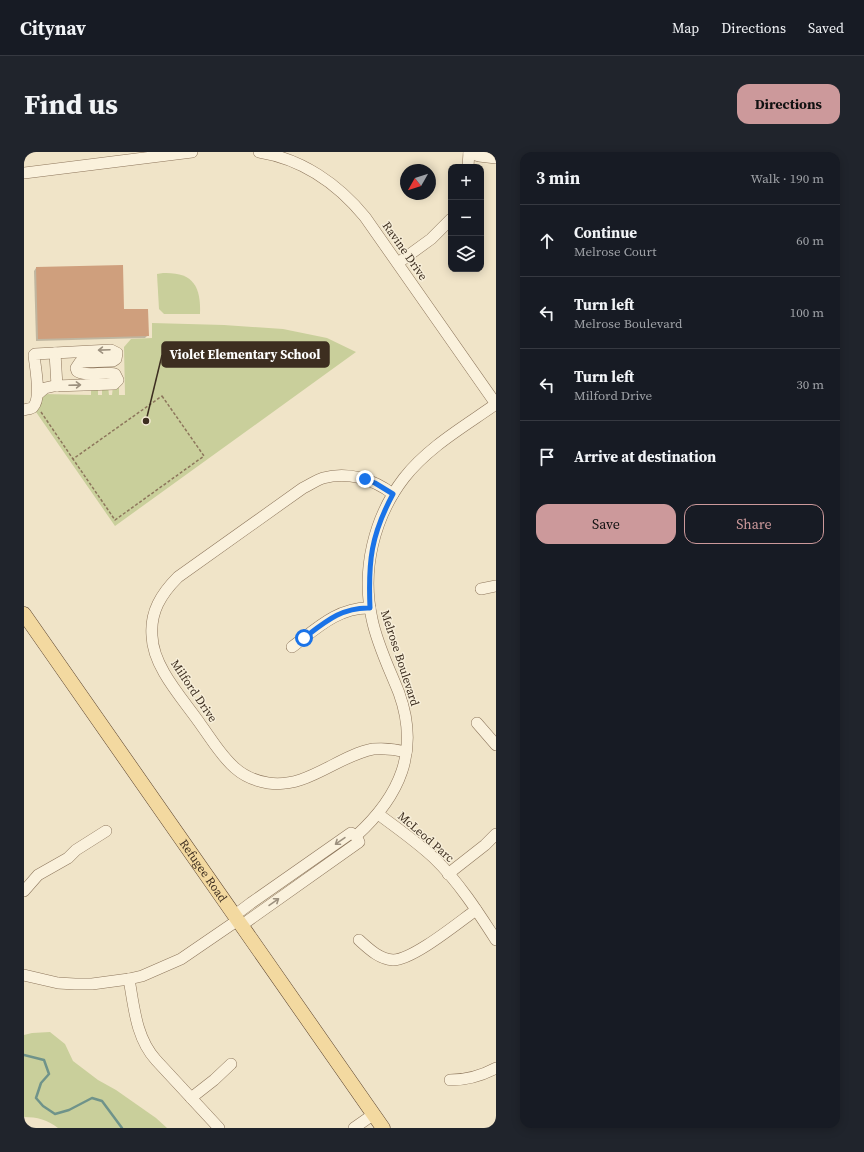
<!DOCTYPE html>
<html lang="en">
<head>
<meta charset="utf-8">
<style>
  :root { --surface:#171b24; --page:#20242c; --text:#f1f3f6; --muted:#9ea1a6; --line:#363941; --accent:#cc999b }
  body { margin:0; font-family:"Source Serif 4",serif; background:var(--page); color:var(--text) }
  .controls { position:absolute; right:12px; top:12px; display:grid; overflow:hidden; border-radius:8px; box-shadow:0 2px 10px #0003 }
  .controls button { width:36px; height:36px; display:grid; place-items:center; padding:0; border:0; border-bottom:1px solid var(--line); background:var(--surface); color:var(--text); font:20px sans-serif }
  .compass { position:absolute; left:376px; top:12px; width:36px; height:36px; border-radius:50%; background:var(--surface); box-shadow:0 2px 10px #0003; rotate:231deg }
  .stop { position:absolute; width:12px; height:12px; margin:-9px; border:3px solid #1a73e8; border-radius:50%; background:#fff }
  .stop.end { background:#1a73e8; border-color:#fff; box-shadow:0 1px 4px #0008 }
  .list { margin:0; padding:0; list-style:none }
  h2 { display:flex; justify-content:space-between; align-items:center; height:52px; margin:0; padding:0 16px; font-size:17px }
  h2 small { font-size:13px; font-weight:400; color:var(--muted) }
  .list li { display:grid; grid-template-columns:26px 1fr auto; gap:12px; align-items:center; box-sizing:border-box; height:72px; padding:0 16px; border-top:1px solid var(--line) }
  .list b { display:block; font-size:15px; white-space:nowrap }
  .list p { margin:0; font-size:13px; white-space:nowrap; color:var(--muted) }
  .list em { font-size:13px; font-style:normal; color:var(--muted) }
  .actions { display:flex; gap:8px; padding:12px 16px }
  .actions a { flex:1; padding:9px 0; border:1px solid var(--accent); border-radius:12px; text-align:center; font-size:14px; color:var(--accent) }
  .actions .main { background:var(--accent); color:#111 }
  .icon { flex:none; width:22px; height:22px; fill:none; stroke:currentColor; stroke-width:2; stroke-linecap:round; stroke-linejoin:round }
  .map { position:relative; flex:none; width:472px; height:976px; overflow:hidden; border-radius:12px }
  header { display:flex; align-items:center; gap:24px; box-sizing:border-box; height:56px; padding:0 20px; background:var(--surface); border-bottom:1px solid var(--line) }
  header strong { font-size:19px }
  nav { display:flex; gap:22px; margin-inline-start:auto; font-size:14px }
  .intro { display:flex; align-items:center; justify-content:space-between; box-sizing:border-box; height:96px; padding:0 24px }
  h1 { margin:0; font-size:28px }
  .button { padding:10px 18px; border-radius:12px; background:var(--accent); color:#111; font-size:14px; font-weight:700 }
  main { display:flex; gap:24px; padding:0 24px }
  aside { flex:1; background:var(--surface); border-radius:12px; box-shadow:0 2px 10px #0003 }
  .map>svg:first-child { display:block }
  .green { fill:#c9cf9b }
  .shadow { fill:#0003 }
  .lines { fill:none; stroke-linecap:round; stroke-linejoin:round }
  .stream { stroke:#6f938a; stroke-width:2.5 }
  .building { fill:#cf9f7d }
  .minor-casing { stroke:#8d765c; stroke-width:12 }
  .major-casing { stroke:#5b4430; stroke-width:15 }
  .path { stroke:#8d765c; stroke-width:1.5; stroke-dasharray:3 2; stroke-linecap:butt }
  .minor { stroke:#faf1dc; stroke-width:11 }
  .major { stroke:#f3d9a0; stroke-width:14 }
  .oneway { stroke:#9c907e }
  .route { stroke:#1a73e8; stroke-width:5 }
  .labels { text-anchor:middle; stroke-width:3; stroke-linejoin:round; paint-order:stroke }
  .street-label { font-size:12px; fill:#3d2e20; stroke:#f7eed8 }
  .leader { fill:none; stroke:#3d2e20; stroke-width:1.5 }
  .callout-dot { fill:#3d2e20; stroke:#f7eed8; stroke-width:1.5 }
  .callout { fill:#3d2e20; stroke:#3d2e20; stroke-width:1.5 }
  .callout-label { font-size:13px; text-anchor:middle; font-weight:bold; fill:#fff }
</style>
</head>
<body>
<header>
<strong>Citynav</strong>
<nav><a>Map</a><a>Directions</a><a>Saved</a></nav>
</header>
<div class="intro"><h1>Find us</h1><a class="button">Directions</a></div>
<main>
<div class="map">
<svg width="472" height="976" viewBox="0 0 472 976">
  <rect width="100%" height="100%" fill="#f0e4c8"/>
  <g class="green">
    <path d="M139 121C169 120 177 134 176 162H140L135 157 133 122Z"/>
    <polygon points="128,171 200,173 259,177 303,186 332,200 91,374 12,260 19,242 67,243 67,235 74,235 74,243 78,243 78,234 84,234 85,243 88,243 89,234 95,234 95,243 101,243 100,195 107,187 128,186"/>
    <path d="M26 880 41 892 49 909 74 928 92 938 132 966 143 976H34C24 968 13 965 0 965V883L8 881Z"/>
  </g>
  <polygon class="shadow" points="12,116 99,158 124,183 121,186 12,189 10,119"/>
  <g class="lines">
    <polyline class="stream" points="0,903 20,908 25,922 17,931 12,946 19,954 31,962 45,958 68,946 78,949 98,976"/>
  </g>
  <polygon class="building" points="99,113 100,157 124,157 125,184 14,187 12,115"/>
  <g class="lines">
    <defs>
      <g id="minor">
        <path d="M235 0C278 7 314 32 341 65L472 252"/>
        <polyline points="445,1 455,4 472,6"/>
        <polyline points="444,15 445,0"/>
        <polyline points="0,21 168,0"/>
        <polyline points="374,111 407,87 427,67"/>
        <polyline points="31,201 33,234"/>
        <path d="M0 258C3 257 7 257 9 255 18 246 11 215 10 203L11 202 87 198 93 201 92 207 89 209 56 210 52 216 53 219C61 225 80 219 91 222L94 228 90 232 30 234 21 236 14 242"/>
        <path d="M369 342C349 327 324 319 299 326 292 328 286 333 279 336L154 425C137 442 126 460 128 484 129 516 160 548 177 573 188 588 197 604 211 616 220 624 232 629 244 631 283 637 313 604 349 597 361 596 371 597 382 600"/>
        <polyline points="457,437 472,434"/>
        <path d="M268 495C292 477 314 455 346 456"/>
        <polyline points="453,571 472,593"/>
        <path d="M354 662C373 676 393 690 410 706 434 729 454 760 472 788"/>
        <path d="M332 684C376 644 396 599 375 541 365 516 353 492 348 467 337 418 350 365 380 326 404 295 441 274 472 252"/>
        <polyline points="424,722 461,693 472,682"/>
        <polyline points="0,739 14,723 44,706 52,698 82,679"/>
        <polyline points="211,763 227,751 327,681 332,684 335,690 218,773"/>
        <path d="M335 788C345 797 355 807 369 808 389 808 435 770 452 758"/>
        <polyline points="0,823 34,831 51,832 68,832 105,827 118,824 157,807 214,768"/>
        <path d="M105 827C110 855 112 886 132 908L195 976"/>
        <path d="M426 928C443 928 457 924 472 916"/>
        <polyline points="167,946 190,928 207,912"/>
        <polyline points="330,976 350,962"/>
      </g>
      <g id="major">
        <path id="s1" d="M0 462 359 976"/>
      </g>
    </defs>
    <use href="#minor" class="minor-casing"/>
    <use href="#major" class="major-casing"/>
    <g class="path">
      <polygon points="138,244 180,304 91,368 49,307"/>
      <polyline points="17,260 49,307"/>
    </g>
    <use href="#minor" class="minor"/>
    <use href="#major" class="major"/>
  </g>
  <defs><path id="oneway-shaft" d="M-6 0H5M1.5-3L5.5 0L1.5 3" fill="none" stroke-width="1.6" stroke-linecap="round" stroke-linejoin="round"/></defs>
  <g class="oneway">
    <use href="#oneway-shaft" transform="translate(80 198) rotate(178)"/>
    <use href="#oneway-shaft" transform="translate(51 233) rotate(-2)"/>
    <use href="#oneway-shaft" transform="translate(316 689) rotate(145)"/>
    <use href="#oneway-shaft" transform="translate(250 750) rotate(-35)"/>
  </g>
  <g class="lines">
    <path class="route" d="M280 486C301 470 318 455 346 456 344 409 347 383 369 342L351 331 341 327"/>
  </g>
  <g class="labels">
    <g class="street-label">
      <text transform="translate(381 99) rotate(55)" y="4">Ravine Drive</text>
      <text transform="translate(376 506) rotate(72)" y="4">Melrose Boulevard</text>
      <text transform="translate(170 539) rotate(56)" y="4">Milford Drive</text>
      <text transform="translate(402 685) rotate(41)" y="4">McLeod Parc</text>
      <text dy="4" stroke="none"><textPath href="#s1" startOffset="313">Refugee Road</textPath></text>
    </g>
  </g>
  <path class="leader" d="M122 269L138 203"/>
  <circle class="callout-dot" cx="122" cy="269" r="4"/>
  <rect class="callout" x="138" y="190" width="167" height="25" rx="4"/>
  <g class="callout-label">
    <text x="221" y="207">Violet Elementary School</text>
  </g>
</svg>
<div class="controls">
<button>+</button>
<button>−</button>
<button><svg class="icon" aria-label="layers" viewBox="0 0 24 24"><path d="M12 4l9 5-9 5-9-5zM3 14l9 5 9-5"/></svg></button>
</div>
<svg class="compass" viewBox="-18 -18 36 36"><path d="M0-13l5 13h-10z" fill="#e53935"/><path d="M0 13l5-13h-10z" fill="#9ea1a6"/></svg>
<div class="stop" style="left:280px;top:486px"></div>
<div class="stop end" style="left:341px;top:327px"></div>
</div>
<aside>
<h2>3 min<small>Walk · 190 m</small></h2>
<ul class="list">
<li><svg class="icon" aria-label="ahead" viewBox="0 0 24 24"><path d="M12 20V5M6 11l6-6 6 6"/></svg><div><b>Continue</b><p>Melrose Court</p></div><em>60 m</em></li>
<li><svg class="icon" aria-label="left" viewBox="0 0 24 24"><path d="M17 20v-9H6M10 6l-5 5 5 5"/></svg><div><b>Turn left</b><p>Melrose Boulevard</p></div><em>100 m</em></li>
<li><svg class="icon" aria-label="left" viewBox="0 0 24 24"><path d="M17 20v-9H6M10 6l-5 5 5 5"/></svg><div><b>Turn left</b><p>Milford Drive</p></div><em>30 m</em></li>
<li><svg class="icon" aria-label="arrive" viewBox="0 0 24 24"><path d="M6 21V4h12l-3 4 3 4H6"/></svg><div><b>Arrive at destination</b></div></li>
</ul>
<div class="actions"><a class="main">Save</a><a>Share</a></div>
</aside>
</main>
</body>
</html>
